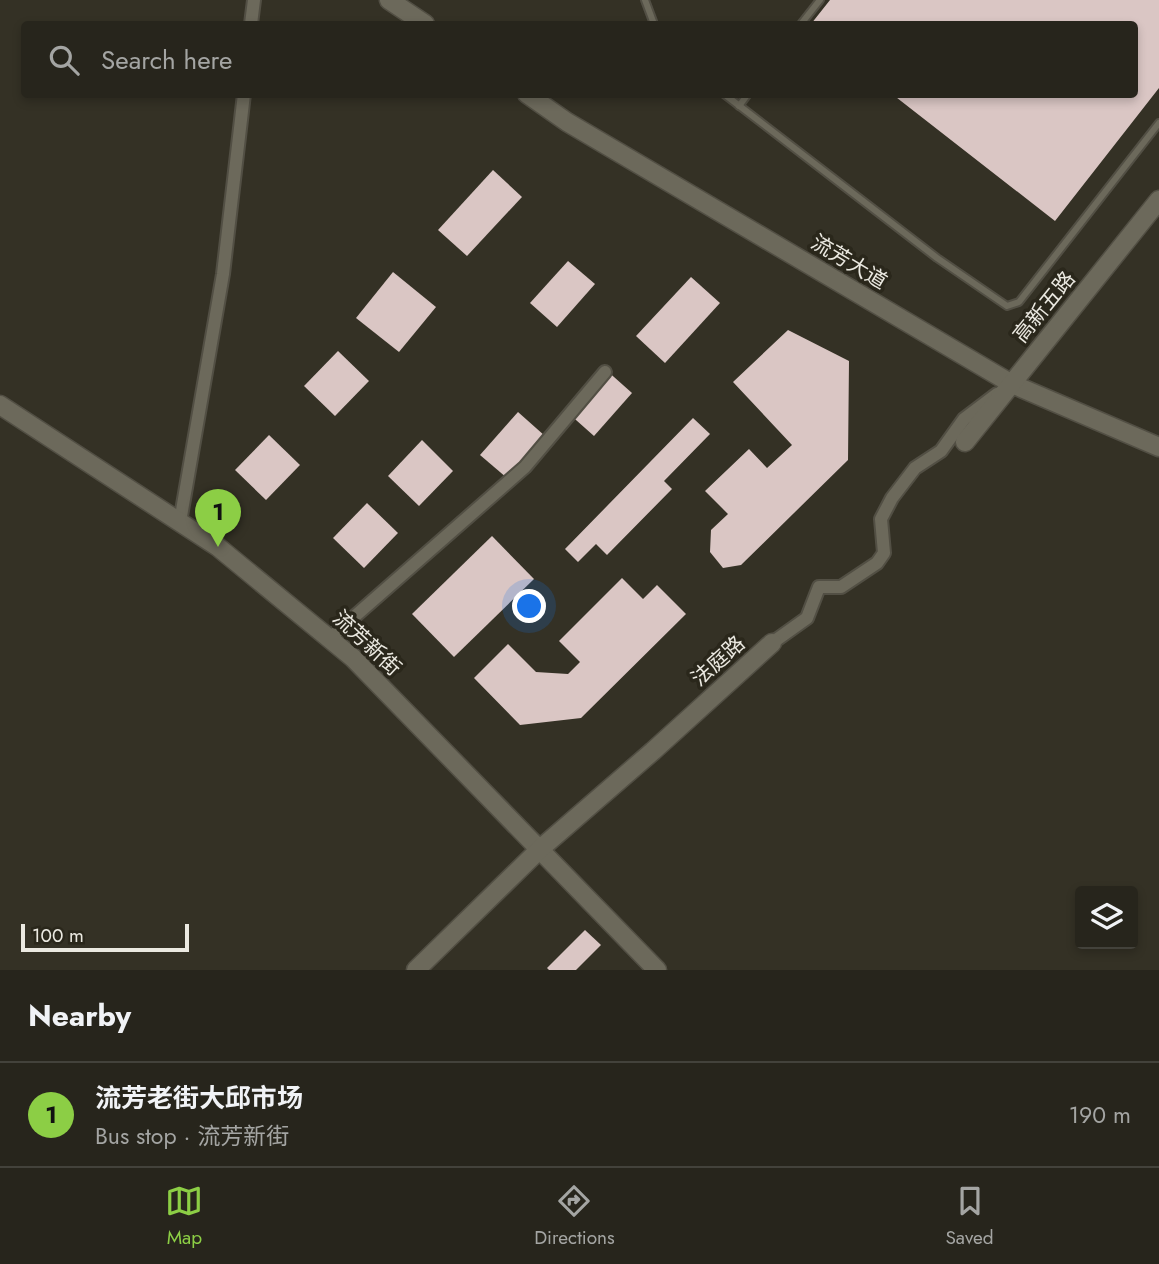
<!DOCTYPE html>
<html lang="en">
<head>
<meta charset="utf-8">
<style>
  :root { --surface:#27251c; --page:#333129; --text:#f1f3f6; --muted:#a4a5a3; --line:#43423b; --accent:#8cce45 }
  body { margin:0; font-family:Jost,"Noto Sans SC",sans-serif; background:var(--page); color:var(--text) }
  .controls { position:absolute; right:21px; bottom:21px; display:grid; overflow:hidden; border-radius:7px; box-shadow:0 4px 10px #0003 }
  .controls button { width:63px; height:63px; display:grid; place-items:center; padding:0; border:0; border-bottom:2px solid var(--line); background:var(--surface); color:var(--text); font:35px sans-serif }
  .scale { position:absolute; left:21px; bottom:18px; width:168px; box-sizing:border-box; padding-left:7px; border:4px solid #ebe9e1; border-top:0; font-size:19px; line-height:24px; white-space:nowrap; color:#ebe9e1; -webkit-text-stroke:5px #2a271b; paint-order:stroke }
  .you { position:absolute; left:530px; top:607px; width:24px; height:24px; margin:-18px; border:5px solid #fff; border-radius:50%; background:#1a73e8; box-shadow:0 0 0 10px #1a73e833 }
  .badge { display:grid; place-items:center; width:46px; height:46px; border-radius:50%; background:var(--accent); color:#111; font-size:23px; font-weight:700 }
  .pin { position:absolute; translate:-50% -58px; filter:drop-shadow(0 2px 4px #0008) }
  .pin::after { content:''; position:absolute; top:37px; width:24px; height:21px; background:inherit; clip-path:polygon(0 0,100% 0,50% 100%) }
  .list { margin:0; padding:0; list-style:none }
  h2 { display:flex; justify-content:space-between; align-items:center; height:91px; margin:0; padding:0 28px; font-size:30px }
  h2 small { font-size:23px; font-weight:400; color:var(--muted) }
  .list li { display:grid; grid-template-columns:46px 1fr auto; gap:21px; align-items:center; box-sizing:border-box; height:105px; padding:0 28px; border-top:2px solid var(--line) }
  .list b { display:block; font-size:26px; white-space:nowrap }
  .list p { margin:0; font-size:23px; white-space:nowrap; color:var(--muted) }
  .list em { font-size:23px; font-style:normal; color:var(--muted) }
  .icon { flex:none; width:38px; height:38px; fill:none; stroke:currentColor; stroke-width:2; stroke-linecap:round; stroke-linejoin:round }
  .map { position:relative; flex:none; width:1159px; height:970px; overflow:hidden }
  .search { position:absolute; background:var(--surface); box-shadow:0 4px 10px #0003; left:21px; right:21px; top:21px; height:77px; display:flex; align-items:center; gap:18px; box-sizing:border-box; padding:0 24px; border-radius:7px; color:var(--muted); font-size:26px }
  .sheet { height:196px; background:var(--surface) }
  nav { display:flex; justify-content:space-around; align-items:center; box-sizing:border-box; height:98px; border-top:2px solid var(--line); background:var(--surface); font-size:19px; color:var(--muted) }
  nav a { display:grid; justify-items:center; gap:4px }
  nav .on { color:var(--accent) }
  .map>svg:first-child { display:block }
  .building { fill:#dac6c4 }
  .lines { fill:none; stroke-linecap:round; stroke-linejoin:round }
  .lane-casing { stroke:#524f44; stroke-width:10 }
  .street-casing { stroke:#524f44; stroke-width:16 }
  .secondary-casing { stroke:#524f44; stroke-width:21 }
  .lane { stroke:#6c695b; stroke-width:6 }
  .street { stroke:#6c695b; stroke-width:12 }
  .secondary { stroke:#6c695b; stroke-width:18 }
  .labels { text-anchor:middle; stroke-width:7; stroke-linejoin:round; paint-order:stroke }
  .street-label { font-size:21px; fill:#ebe9e1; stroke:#2a271b }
</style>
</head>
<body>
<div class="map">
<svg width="1159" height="970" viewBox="0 0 1159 970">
  <rect width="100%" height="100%" fill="#343125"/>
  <g class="building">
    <polygon points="830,0 1159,0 1159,88 1055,221 892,94 1134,94 1134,24 811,24"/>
    <polygon points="493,170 522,197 467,256 438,230"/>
    <polygon points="568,261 595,284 557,327 530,303"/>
    <polygon points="393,272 436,307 399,352 356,318"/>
    <polygon points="691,277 720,303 665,363 636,336"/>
    <polygon points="788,330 849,361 848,460 741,565 723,568 710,552 711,530 728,514 705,491 749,449 767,468 792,445 733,382"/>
    <polygon points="338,351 369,381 335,416 304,386"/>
    <polygon points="605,369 632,393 594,436 567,412"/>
    <polygon points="518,412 545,436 507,478 480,455"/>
    <polygon points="693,418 710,434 664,481 672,489 607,555 596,544 578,562 565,549"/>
    <polygon points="269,435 300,465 266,500 235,470"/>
    <polygon points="422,440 453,471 419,506 388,476"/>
    <polygon points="367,503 398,533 364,568 333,538"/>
    <polygon points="492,536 534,579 454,657 412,614"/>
    <polygon points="622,578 643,599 657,585 686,614 581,718 520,725 474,678 508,644 536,672 568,674 580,662 559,641"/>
    <polygon points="585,930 601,945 576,970 549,970 547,968"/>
  </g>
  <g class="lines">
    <defs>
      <g id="lane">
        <polyline points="645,0 654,24"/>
        <polyline points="801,24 820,0"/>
        <polyline points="724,94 937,258 1007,306 1019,302 1159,123"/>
        <polyline points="739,106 748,94"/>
      </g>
      <g id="street">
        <polyline points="251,24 254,0"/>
        <polyline points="180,522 223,274 244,94"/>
        <polyline points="330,638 525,467 605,372"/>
        <polyline points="772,643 807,618 819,587 841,587 877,563 884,553 881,519 892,498 915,468 941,451 964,419 997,394"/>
      </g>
      <g id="secondary">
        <polyline points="389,0 425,24"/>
        <polyline points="527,94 567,122 1012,384 1159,447"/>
        <polyline points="0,405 218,547 353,658 657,970"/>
        <polyline points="965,442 1159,200"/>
        <polyline points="416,970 540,849 653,751 772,643"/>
      </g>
    </defs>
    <use href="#lane" class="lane-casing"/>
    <use href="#street" class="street-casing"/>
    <use href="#secondary" class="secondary-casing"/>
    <use href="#lane" class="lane"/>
    <use href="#street" class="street"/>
    <use href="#secondary" class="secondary"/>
  </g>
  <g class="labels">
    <g class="street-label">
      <text transform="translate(849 262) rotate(31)" y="7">流芳大道</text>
      <text transform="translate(1044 307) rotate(-51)" y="7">高新五路</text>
      <text transform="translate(367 643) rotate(43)" y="7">流芳新街</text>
      <text transform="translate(718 661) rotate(-42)" y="7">法庭路</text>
    </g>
  </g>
</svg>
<div class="controls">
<button><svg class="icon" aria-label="layers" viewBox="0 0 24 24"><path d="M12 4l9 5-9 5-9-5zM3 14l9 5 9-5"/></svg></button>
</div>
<div class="scale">100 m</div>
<div class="you"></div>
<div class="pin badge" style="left:218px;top:547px">1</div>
<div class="search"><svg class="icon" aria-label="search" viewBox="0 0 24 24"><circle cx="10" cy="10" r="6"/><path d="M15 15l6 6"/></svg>Search here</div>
</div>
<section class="sheet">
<h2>Nearby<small></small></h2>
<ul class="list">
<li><span class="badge">1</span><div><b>流芳老街大邱市场</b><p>Bus stop · 流芳新街</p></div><em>190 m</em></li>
</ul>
</section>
<nav>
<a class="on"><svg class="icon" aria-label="map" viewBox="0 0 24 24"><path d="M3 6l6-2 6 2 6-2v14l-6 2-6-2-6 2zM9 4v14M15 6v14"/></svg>Map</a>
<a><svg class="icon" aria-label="directions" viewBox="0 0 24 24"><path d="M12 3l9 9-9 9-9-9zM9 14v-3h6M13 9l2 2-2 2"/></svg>Directions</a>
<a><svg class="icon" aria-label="saved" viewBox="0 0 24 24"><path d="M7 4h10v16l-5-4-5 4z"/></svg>Saved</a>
</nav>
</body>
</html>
